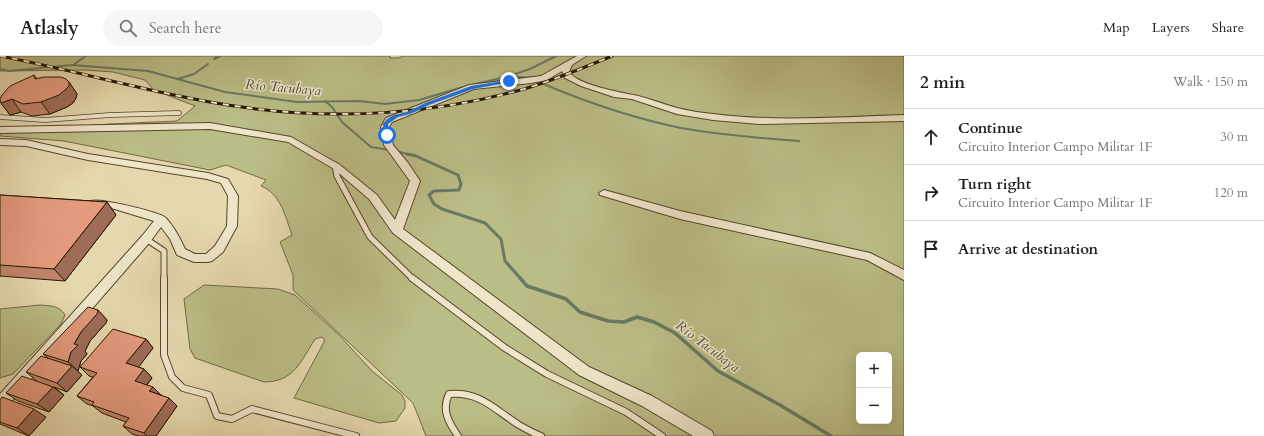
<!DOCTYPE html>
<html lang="en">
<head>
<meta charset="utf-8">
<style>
  :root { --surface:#fff; --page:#f6f6f6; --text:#202124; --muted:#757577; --line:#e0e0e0 }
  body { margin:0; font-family:Cardo,serif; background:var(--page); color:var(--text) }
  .controls { position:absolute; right:12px; bottom:12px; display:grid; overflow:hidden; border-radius:6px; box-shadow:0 4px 16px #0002 }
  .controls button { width:36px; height:36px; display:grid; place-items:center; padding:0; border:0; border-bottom:1px solid var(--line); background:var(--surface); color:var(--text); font:20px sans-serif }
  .stop { position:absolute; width:12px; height:12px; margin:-9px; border:3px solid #1a73e8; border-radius:50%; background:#fff }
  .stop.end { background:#1a73e8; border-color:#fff; box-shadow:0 1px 4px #0008 }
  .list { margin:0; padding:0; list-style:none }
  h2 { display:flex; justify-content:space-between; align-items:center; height:52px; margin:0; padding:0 16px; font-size:17px }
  h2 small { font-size:13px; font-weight:400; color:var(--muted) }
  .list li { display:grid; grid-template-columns:26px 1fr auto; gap:12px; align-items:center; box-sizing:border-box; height:56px; padding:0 16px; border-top:1px solid var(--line) }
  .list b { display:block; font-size:15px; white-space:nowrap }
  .list p { margin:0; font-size:13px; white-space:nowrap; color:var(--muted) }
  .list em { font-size:13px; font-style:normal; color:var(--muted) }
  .icon { flex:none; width:22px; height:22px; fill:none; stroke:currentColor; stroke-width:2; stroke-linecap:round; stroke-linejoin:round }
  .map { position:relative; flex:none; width:904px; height:380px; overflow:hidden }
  header { display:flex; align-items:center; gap:24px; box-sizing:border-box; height:56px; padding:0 20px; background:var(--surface); border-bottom:1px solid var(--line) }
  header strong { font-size:19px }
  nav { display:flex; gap:22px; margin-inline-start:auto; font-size:14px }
  .search { width:280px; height:36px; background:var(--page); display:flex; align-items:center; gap:10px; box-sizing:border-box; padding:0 14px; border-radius:22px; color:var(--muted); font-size:15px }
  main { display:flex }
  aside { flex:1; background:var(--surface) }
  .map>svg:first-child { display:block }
  .green { fill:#bbbd86; stroke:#706a44; fill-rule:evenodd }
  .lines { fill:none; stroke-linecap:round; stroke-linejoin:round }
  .stream-far2 { stroke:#6a7963; stroke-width:2 }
  .stream-far1 { stroke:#6a7963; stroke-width:3 }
  .stream { stroke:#6a7963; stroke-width:3.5 }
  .service-far2-casing { stroke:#56462c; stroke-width:5.5 }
  .service-far1-casing { stroke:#56462c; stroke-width:7 }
  .service-casing { stroke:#56462c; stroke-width:8 }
  .minor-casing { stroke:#56462c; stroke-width:2 }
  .service-far2 { stroke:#efe6ca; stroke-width:4 }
  .service-far1 { stroke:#efe6ca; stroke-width:5 }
  .service { stroke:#efe6ca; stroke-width:6 }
  .minor { fill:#efe6ca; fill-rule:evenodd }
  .rail-casing { stroke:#261601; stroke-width:3 }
  .rail { stroke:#efe6ca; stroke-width:2; stroke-dasharray:6; stroke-linecap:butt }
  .wall { fill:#c3846c; stroke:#261601 }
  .shaded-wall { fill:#9f6c58; stroke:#261601 }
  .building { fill:#e39a7d; stroke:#261601 }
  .route { fill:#1a73e8 }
  .labels { text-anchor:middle; stroke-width:3; stroke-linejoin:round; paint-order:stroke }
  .water-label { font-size:14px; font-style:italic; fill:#4e503a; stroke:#efe6ca }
</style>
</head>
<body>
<header>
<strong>Atlasly</strong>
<div class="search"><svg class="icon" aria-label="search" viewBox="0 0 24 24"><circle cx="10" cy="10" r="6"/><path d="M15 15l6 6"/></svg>Search here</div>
<nav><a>Map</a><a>Layers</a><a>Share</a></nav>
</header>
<main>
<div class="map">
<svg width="904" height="380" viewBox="0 0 904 380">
  <rect width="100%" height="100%" fill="#e6d8ae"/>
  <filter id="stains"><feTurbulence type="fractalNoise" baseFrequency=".005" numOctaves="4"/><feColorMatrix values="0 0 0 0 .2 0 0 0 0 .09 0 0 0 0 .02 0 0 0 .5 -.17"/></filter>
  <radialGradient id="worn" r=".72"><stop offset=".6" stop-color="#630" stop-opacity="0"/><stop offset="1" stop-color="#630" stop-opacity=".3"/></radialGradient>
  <g class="green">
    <path d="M0 0H390V2H398L404 0H904V380H426L413 347 293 234V219L280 186 292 179C285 160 281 138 261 130L266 124 226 109 210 114 64 85 0 80V77L110 68 177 65 195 50 154 34 145 24 113 16 85 14 0 15ZM859 299H889V365H859Z"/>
    <path d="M204 229 278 233 295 239 339 279 372 315 402 339 405 345V352L396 365 379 367 294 342 324 286V283L322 281 315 283C301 305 294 326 264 326L195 302 190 293 184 243Z"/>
    <path d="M40 249C50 250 59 249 65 259L61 268 13 318 0 322V253Z"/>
  </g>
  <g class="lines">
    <g class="stream-far2">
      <polyline points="214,3 220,0"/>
      <polyline points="73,9 86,0"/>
      <polyline points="0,13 9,15 72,9 148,15 225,36 297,46 359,45 385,48 419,44 463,31 509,20 530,13 556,0"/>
      <polyline points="511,20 530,22"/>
      <polyline points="178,23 194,18 208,8"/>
      <path d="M541 27C586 46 632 62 681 72 720 79 759 82 799 85"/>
      <polyline points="325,45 332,51 342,66 371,91 390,94"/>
      <polyline points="396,95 411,99"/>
    </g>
    <polyline class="stream-far1" points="407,98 416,100 458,119 461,128 459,134 434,135 429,139 434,148 442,153 485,167 501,183 505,205 521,223"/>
    <polyline class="stream" points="520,222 527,230 566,243 580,256 608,265 624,266 637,261 654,266 675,277 718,315 780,349 831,380"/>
    <defs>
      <polyline id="service-far2" points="0,61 45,64 110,59 179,57"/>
      <g id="service-far1">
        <polyline points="335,109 337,120 370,181 413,223"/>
        <polyline points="146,183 164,195 164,223"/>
      </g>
      <g id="service">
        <polyline points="164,222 164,299 172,321 183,332 209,339 217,360 232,363 252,353 356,380"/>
        <polyline points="412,222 505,292 547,318 626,356 662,380"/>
        <path d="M458 380C449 367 441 354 449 338 480 335 495 354 519 369 526 373 533 377 541 380"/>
      </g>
      <g id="minor">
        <path d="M577 0H586L572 9 569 16C578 29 618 36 634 39 648 42 663 48 677 52 689 55 701 57 713 58 776 66 841 61 904 59V65L759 68 713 64 677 58 632 43 614 41 581 30 565 22 562 15 547 24 531 27 474 33 392 66 389 71 393 89 408 107 420 125 403 173 589 311 652 340 712 375 714 380H693L642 350 579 319 393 177 369 143 334 113 288 86 210 73 0 77V71L210 67 291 81 340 109 377 139 395 164 410 125 384 89 381 71 386 62 469 29 541 20Z"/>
        <path d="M0 83 26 84 88 98 208 117 228 123 238 140 237 170 223 196 212 205 208 206H194L177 199 170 183 161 171 150 186 5 353 0 355V338L142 180 154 165 108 151 91 149 90 147 91 145C100 142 160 156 166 162 174 171 180 182 185 193L195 198H206L215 190 227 170 228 140 221 127 207 123 88 104 26 90 0 89Z"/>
        <polygon points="604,134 680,155 870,197 904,214 904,224 867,204 680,163 600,139 599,137"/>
      </g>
    </defs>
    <use href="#service-far2" class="service-far2-casing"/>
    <use href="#service-far1" class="service-far1-casing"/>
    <use href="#service" class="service-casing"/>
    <use href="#minor" class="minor-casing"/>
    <use href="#service-far2" class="service-far2"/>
    <use href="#service-far1" class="service-far1"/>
    <use href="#service" class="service"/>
    <use href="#minor" class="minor"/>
    <defs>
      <path id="rail" d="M0 0C83 16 165 41 249 52 340 64 435 58 524 33 554 24 583 12 612 0"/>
    </defs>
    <use href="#rail" class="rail-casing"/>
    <use href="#rail" class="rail"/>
  </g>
  <g class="wall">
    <polygon points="34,19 37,23 69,26 77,38 76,42 73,47 67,51 50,58 32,60 21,56 10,59 1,47"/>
    <polygon points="0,139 107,146 116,159 65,225 0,220"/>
    <polygon points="98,254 107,264 106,267 90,285 85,295 87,298 81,305 78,315 77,315 82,319 67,336 54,331 64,339 49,356 18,345 6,337 37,325 26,316 48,302 43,298"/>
    <polygon points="146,283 153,292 138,311 144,313 152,322 147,329 177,350 156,380 139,380 132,378 123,370 126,366 102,357 93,350 87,348 77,340 93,321 89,320 80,311"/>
    <polygon points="0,344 46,361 29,380 0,368"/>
  </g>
  <g class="shaded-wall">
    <polygon points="69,26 77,38 76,42 73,47 67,51 50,58 41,46"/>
    <polygon points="12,43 21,56 10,59 1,47"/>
    <polygon points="107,146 116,159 65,225 54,213"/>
    <polygon points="98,254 107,264 106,267 90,285 85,295 87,298 81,305 78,315 68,306 71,296 74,288 81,276"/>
    <polygon points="146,283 153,292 135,316 126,307"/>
    <polygon points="72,310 82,319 67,336 57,327"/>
    <polygon points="144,313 152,322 143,333 135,325"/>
    <polygon points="53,331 64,339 49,356 37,348"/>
    <polygon points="153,331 161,339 149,335"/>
    <polygon points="169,342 177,350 156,380 147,380 144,377"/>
    <polygon points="34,353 46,361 29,380 17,372"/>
  </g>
  <g class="building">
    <polygon points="34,19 35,23 44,21 61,21 66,23 69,26 69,30 65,34 59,39 41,46 23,48 12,43 1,47 0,43 2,39 10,30"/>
    <polygon points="0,139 107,146 54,213 0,209"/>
    <polygon points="88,251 98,254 97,258 81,276 74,288 78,289 71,296 68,306 43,298"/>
    <polygon points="113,273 146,283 126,307 144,313 135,325 153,331 149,335 169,342 144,377 123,370 129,362 92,349 94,346 77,340 97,317 80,311"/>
    <polygon points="41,300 72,310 57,327 26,316"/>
    <polygon points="22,320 53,331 37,348 6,337"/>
    <polygon points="2,341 34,353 17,372 0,366 0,344"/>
  </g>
  <polygon class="route" points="509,24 511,26 473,33 429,49 410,58 398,61 388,68 389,80 384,79 383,68 387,63 394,59 407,56 425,47 471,30"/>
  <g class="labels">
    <g class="water-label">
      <text transform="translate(283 31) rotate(5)" y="5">Río Tacubaya</text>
      <text transform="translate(708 290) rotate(37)" y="5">Río Tacubaya</text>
    </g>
  </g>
  <rect width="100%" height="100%" filter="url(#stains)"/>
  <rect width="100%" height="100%" fill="url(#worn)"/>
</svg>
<div class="controls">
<button>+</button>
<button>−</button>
</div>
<div class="stop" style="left:387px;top:79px"></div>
<div class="stop end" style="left:509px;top:25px"></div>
</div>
<aside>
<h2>2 min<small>Walk · 150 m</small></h2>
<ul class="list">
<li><svg class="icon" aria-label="ahead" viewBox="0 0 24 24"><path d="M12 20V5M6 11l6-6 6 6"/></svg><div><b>Continue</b><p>Circuito Interior Campo Militar 1F</p></div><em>30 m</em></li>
<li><svg class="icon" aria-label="right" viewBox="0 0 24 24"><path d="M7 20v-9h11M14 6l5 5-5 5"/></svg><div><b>Turn right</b><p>Circuito Interior Campo Militar 1F</p></div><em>120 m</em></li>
<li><svg class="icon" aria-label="arrive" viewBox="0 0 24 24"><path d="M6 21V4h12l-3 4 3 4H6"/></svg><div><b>Arrive at destination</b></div></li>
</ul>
</aside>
</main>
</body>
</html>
